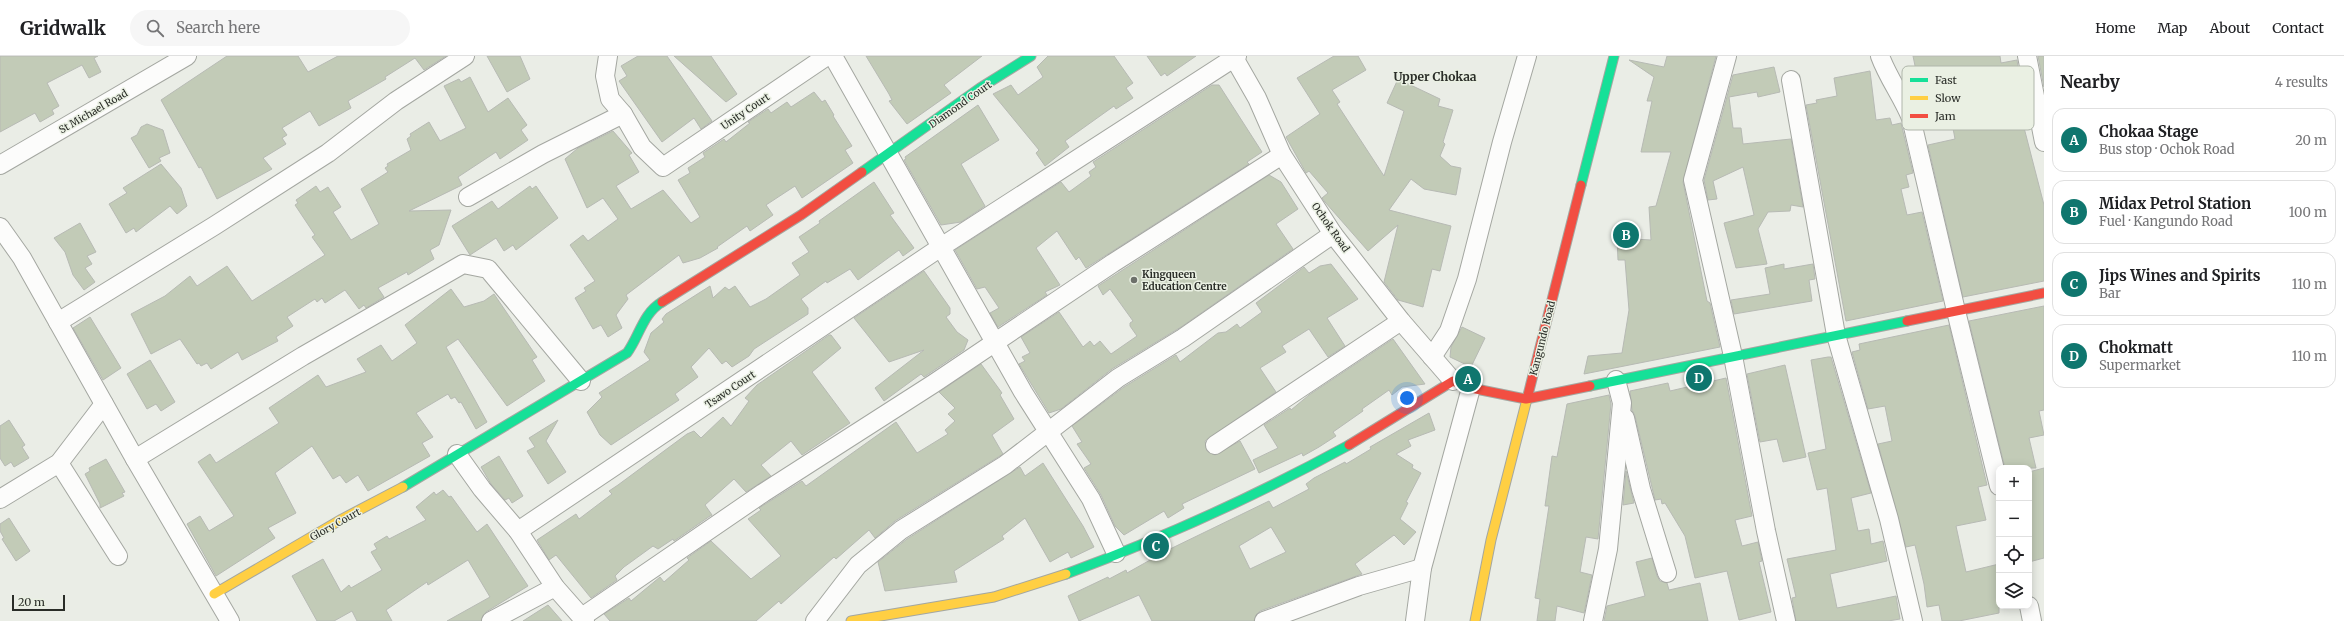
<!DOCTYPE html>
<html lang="en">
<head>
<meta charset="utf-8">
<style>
  :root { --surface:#fff; --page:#f6f6f6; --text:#202124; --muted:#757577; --line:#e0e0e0; --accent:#0f766e }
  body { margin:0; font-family:Merriweather,serif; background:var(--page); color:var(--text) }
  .controls { position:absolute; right:12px; bottom:12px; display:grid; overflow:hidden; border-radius:8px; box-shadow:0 2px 10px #0003 }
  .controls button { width:36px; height:36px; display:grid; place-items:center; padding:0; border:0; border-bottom:1px solid var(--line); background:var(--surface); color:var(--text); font:20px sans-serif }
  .scale { position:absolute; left:12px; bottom:10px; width:53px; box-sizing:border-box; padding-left:4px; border:2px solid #2a2d28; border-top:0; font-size:11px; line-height:14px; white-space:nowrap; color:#2a2d28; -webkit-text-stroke:3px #eaf0e3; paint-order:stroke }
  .you { position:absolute; left:1407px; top:342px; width:14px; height:14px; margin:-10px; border:3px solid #fff; border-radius:50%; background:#1a73e8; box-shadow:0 0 0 6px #1a73e833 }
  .badge { display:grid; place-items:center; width:26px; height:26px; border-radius:50%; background:var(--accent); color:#fff; font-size:13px; font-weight:700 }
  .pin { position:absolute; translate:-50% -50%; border:2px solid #fff; box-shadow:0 1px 4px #0006 }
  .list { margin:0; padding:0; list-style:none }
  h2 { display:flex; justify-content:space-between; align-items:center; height:52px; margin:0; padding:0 16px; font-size:17px }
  h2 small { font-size:13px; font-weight:400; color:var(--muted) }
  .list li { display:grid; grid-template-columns:26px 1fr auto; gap:12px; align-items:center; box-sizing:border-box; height:64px; margin:0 8px 8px; padding:0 8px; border:1px solid var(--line); border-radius:12px }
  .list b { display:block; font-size:15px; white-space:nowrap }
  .list p { margin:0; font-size:13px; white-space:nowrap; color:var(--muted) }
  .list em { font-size:13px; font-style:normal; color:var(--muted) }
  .icon { flex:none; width:22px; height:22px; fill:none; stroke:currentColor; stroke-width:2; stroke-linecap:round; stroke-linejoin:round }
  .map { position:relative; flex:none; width:2044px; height:565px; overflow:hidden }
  header { display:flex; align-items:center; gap:24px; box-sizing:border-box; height:56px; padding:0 20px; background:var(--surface); border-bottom:1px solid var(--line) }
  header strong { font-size:19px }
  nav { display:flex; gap:22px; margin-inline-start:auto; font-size:14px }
  .search { width:280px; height:36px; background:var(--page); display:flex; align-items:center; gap:10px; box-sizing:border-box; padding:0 14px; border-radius:22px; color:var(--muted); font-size:15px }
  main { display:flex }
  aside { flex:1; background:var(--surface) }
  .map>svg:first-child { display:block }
  .building { fill:#c2cbb7; stroke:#b7bab4; fill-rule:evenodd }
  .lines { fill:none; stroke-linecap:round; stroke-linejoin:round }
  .street-casing { stroke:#a4a7a1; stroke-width:20 }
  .fast-casing { stroke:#a4a7a1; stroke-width:11 }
  .slow-casing { stroke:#a4a7a1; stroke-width:11 }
  .jam-casing { stroke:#a4a7a1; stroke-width:11 }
  .street { stroke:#fcfcfb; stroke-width:18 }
  .fast { stroke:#16e098; stroke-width:9 }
  .slow { stroke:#ffcf43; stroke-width:9 }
  .jam { stroke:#f24e42; stroke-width:9 }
  .poi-dot { fill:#6d706a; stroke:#eaf0e3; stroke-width:1.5 }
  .labels { text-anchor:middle; stroke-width:3; stroke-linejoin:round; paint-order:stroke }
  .street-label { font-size:10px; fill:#2a2d28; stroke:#eaf0e3 }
  .poi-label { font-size:10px; font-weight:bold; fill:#2a2d28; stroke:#eaf0e3; text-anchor:start }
  .quarter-label { font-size:12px; font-weight:bold; fill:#2a2d28; stroke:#eaf0e3 }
  .key { fill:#eaf0e3; stroke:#b0b6ab; stroke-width:1 }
  .key-label { font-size:11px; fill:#2a2d28 }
</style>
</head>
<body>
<header>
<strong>Gridwalk</strong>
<div class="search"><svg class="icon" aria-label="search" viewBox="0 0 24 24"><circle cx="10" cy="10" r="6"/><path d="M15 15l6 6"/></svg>Search here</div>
<nav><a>Home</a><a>Map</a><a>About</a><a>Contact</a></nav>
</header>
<main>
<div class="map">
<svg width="2044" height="565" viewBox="0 0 2044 565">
  <rect width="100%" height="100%" fill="#eaede6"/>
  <g class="building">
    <polygon points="0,0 98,0 94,2 101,16 89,22 82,9 47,27 59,50 52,54 54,58 40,66 35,57 0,76"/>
    <polygon points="227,0 298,0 308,16 338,0 446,0 424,14 415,2 385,21 386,23 348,45 351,52 319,70 310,55 282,72 287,79 282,82 286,88 263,102 272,113 217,143 201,111 199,112 161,44"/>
    <polygon points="487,0 520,0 530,23 507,36"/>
    <polygon points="638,0 667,0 712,65 701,73 694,62 662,86 619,25 627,20 621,10"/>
    <polygon points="674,0 711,0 737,38 726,46"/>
    <polygon points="866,0 982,0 944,29 951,37 907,68 889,45 892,44 889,38"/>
    <polygon points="1048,0 1114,0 1133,27 1126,32 1133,42 1116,53 1114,50 1065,85 1069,91 1045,110 1036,97 1039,94 993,38 1011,29 1018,39 1043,21 1037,11"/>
    <polygon points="1147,0 1196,0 1167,20 1165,17 1161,20"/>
    <polygon points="1334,0 1358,0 1366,14 1332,34 1340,46 1337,48 1384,120 1404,55 1387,47 1398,23 1440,43 1438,50 1453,54 1443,86 1445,88 1440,100 1451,110 1461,112 1456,139 1424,133 1411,123 1389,154 1451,170 1440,215 1432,213 1423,251 1398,244 1384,226 1398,169 1368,195 1325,146 1322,142 1328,137 1309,115 1306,117 1286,81 1320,58 1297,22"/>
    <polygon points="1667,0 1716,0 1683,126 1707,245 1710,247 1720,291 1584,318 1588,300 1622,297 1629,254 1625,204 1618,204 1617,182 1651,184 1649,151 1656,150 1671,96 1641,96 1652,45 1647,45 1654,21 1629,4 1664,11"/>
    <polygon points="1913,0 2000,0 2001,7 2017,4 2025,59 2021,60 2044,149 2044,225 1963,241 1928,89 1955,83 1950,56 1922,62 1916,45 1922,44"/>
    <polygon points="2038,0 2044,0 2044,31"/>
    <polygon points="1774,11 1780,36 1758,41 1757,36 1729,41 1733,72 1741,72 1743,88 1791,83 1803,151 1791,149 1790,155 1768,156 1758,173 1767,208 1736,212 1724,167 1754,159 1743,111 1713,125 1717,143 1708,144 1704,124 1733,19"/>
    <polygon points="1870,15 1876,64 1890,62 1892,69 1901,67 1913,117 1906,119 1909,131 1901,133 1907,159 1922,156 1943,245 1846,265 1806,49 1817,47 1816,44 1837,40 1834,22"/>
    <polygon points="470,21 488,56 508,42 527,69 521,74 528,84 500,103 496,96 458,121 462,129 409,155 451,154 439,189 430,194 434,203 408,219 407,216 378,232 384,241 366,252 364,249 359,253 345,234 325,247 322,242 317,246 315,243 287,261 293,270 276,281 278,285 242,304 238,296 211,313 207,307 201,310 199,307 197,308 180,283 151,298 131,258 165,240 190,220 197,230 227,210 252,245 325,199 312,181 315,179 295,149 298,147 296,144 316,130 320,136 328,131 341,151 333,156 351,184 379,168 361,133 388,116 385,112 388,110 387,108 411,94 407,83 411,80 410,78 429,66 440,85 466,72 444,30 459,23 461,26"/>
    <polygon points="1212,29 1219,29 1262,96 1247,106 1249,108 1086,212 1079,201 1076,204 1057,175 1036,192 1060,229 1045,236 1047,239 998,271 990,257 999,252 985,231 977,233 955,194 1061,126 1069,136 1091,120 1089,116 1096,111 1093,106"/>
    <polygon points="814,36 822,46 825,44 834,59 833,60 852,90 845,94 853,107 802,142 795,130 766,149 773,159 750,175 747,170 717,191 718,192 700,202 683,207 679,199 626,239 628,243 616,259 622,272 608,281 601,269 593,273 575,242 586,235 584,232 595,225 570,189 583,179 588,185 618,163 603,142 587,152 565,103 578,92 613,75 632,97 629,99 639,116 616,130 631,153 663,134 691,167 700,161 678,124 690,117 688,112 705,101 703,97 724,83 726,86 750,67 748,66 768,53 771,57 787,46 791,51"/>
    <polygon points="978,49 999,84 961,108 985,150 961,166 941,169 904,104 906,103 905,101"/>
    <polygon points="147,68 163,74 170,97 159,102 161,105 149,112 131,82 137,79 141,71"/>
    <polygon points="161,108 181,132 187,150 177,158 170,150 136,176 134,172 126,177 109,148 127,137 123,132"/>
    <polygon points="1269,119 1281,126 1298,153 1276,168 1293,193 1181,271 1112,313 1061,353 1049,357 1019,308 1025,305 1022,301 1030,297 1021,281 1059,256 1083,291 1090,285 1094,290 1100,285 1111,298 1137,280 1130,270 1130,267 1133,265 1110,233 1103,239 1098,230"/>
    <polygon points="874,126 894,157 890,159 914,192 903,200 899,194 858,224 850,213 827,227 826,225 801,243 808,252 808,258 754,293 749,300 732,311 726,305 722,308 709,292 691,311 698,321 675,338 679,344 611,389 600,379 587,356 602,341 599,337 650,304 644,296 651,277 664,266 662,263 666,258 710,230 713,242 725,231 729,234 735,230 750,251 766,243 800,219 792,207 809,196 799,181 820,167 819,165"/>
    <polygon points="530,130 532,133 536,130 558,162 516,194 513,189 504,195 496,182 470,199 452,170 492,145 498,153"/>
    <polygon points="80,167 96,196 87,200 92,208 85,212 95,226 84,234 73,219 65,196 54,182"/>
    <polygon points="1331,208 1358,243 1327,262 1345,290 1328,301 1309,273 1282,290 1286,296 1260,312 1276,336 1205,385 1207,395 1215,399 1240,385 1255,413 1182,448 1184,452 1168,462 1164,455 1124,479 1115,470 1101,439 1084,412 1091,408 1077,388 1082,386 1072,370 1124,331 1176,299 1180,306 1218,277 1226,276 1237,268 1240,272 1262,256 1256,247 1304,211 1309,217 1320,210"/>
    <polygon points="1784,208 1784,213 1813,208 1815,223 1809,224 1812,245 1734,258 1731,244 1770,238 1765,212"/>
    <polygon points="924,215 950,252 950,258 946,261 957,276 968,284 964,294 924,321 921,318 884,345 875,332 924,294 889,306 854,262"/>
    <polygon points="451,233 464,251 484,245 494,238 537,301 532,304 545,325 507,350 458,283 446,291 487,366 476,373 461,346 459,347 455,341 451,343 448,338 416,357 433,381 422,387 430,400 368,435 358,419 346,427 340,419 333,423 312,390 275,417 296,457 268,472 275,482 216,520 187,468 200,460 209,475 234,460 198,406 210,398 216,407 279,367 269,352 318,319 326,331 366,316 357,303 381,289 392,305 417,287 405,269"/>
    <polygon points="2044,250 2044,354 2039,355 2044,379 2029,382 2036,412 2005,412 1969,265"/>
    <polygon points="90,261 121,312 103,324 73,272"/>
    <polygon points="1949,269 1987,429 1978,431 1986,464 1956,470 1966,516 1999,508 1999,557 1959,565 1942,565 1939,549 1927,551 1924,528 1915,489 1906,491 1878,388 1892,385 1885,350 1868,353 1852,296 1860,294 1859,288"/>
    <polygon points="1462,271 1485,282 1471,311 1450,301 1451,291"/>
    <polygon points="829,279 831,279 841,292 812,316 850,367 802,399 791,385 761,409 771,420 746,436 734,423 705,449 712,459 710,460 674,485 673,483 658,493 653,490 624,511 615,520 617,524 591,542 556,499 549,504 537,484 576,458 579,463 612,438 609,435 618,429 687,378 694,375 701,382 723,361 731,370 749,345 745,342 757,329"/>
    <polygon points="1393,283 1425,328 1402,331 1392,339 1389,334 1362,353 1363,355 1333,376 1336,380 1319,391 1303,400 1302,397 1259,417 1253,404 1278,392 1264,369 1290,352 1291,354 1309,339"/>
    <polygon points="1828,301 1831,301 1871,437 1851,442 1858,475 1869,473 1871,488 1883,485 1887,505 1830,518 1837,552 1896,540 1900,563 1888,565 1796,565 1792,542 1796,541 1787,503 1836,494 1827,432 1817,434 1808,397 1826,393 1811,304"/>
    <polygon points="150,304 175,346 161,355 156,348 147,353 127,318"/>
    <polygon points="981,308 1002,337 1000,339 1014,363 992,379 1003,398 895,465 875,482 869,474 836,503 834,501 781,548 779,545 756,565 610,565 604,558 629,542 631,545 660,521 664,526 689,504 687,502 711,485 751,523 781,500 748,463 761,454 759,452 802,425 806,430 896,366 917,397 948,378 945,374 955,365 948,358 955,352 939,336"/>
    <polygon points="1785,309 1806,401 1783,406 1777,383 1760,386 1747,318"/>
    <polygon points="1726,322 1752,460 1735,464 1742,490 1758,486 1762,505 1759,506 1771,556 1739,564 1727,515 1695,522 1685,480 1665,447 1662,448 1661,443 1655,444 1635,360 1632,354 1630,335 1668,327 1670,335"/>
    <polygon points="1609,339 1611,348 1598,483 1586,481 1580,516 1592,519 1584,557 1557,550 1555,565 1537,565 1540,543 1535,542 1549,450 1545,450 1552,400 1557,401 1567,348"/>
    <path d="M1429 357 1435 374 1408 384 1411 390 1396 398 1413 409 1412 412 1421 417 1406 446 1408 447 1400 463 1416 476 1404 489 1394 479 1355 508 1362 518 1260 555 1256 559 1254 565H1152L1139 539 1079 565 1068 540 1108 521 1109 523 1126 514 1127 517 1168 494 1269 445 1273 452 1309 433 1306 428 1314 422 1345 406 1346 408 1371 393 1370 391ZM1271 471 1286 496 1250 513 1239 490Z"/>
    <polygon points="9,364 25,389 22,391 29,402 14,411 11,406 5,410 0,402 0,370"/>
    <polygon points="558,364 546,385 566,416 548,428 527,395 535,391 529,382"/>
    <polygon points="499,400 523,440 512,447 509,442 505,444 491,428 481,411"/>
    <polygon points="106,403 125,436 122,437 124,440 100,452 100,448 85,418 90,415 89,412"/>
    <polygon points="1043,407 1083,470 1094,491 1071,502 1068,496 1050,506 1025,462 1002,480 1004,483 954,515 957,526 885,535 878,506 907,483 1020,411 1025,420"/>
    <polygon points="2044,412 2044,502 2029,506 2029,416"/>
    <polygon points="1626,415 1634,447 1623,449"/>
    <polygon points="443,434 449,441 451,440 477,476 487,468 528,530 486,556 481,565 447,565 490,541 468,504 428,529 427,526 386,554 392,565 357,565 352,555 334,565 317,565 292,520 323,503 341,536 349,529 351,532 382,514 371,496 377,493 374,488 387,480 389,483 426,464 416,451 434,436 436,439"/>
    <polygon points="9,462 30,495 16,505 2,483 4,482 0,475 0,468"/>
    <polygon points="1652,502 1657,520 1660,525 1667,527 1669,534 1700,527 1708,565 1604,565 1607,550 1645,540 1636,506"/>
    <polygon points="548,549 562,565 523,565"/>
  </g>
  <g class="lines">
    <defs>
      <g id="street">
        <polyline points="608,0 605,20 610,43 623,58 642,91 663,111 827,0"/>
        <polyline points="833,0 1023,336 1091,443 1116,497"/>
        <polyline points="1233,0 1257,42 1282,99 1333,178 1401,265 1453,325"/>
        <polyline points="1727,0 1693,124 1733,300 1766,475 1786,565"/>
        <path d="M1880 0C1888 22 1902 40 1911 62L1956 255 1999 430"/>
        <polyline points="2027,0 2044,86"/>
        <polyline points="1791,24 1836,279 1889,463 1913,565"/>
        <polyline points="0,109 187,0"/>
        <polyline points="468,141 543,98 623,58"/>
        <polyline points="0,171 22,202 135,403 230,565"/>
        <polyline points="58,266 214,170 328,97 396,45 465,0"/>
        <polyline points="1432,301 1449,275 1467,223 1502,86 1527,0"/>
        <polyline points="1625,362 1641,433 1667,517"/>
        <polyline points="1215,389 1401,265"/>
        <polyline points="457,398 482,433 518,475 555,531 585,565"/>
        <polyline points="135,403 303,300 463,208 488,213 581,325"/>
        <polyline points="59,407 118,500"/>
        <polyline points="0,443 59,407 104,348"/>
        <polyline points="518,475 941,191 1237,0"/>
        <polyline points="2029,550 2032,565"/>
        <polyline points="582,561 763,437 933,328 1113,207 1282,99"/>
        <polyline points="491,565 555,531"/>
        <polyline points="815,565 858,509 901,474 1005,409 1118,322 1183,282 1333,178"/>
        <polyline points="1264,565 1359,530 1422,512"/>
        <polyline points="1415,565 1422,512 1471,332"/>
        <polyline points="1593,565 1608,493 1622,347 1616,324"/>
      </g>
      <g id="fast">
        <polyline points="862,116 980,32 1031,0"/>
        <polyline points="1581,129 1614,0"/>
        <polyline points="1590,330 1907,265"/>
        <path d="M403 431 627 297C639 281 643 257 662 246"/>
        <path d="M1066 518C1163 482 1258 439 1349 389"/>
      </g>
      <g id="slow">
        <polyline points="214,538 342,463 403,431"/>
        <polyline points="851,565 994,541 1066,518"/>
        <polyline points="1475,565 1491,484 1528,339"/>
      </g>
      <g id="jam">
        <polyline points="662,246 801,159 862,116"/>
        <polyline points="1907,265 2044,237"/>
        <polyline points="1528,339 1581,129"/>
        <polyline points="1349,389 1453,325 1471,332 1526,343 1590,330"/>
      </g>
    </defs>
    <use href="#street" class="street-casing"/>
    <use href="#fast" class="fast-casing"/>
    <use href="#slow" class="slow-casing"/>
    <use href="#jam" class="jam-casing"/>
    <use href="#street" class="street"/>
    <use href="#fast" class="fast"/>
    <use href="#slow" class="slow"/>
    <use href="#jam" class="jam"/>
  </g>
  <circle class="poi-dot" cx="1134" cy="224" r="4"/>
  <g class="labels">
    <g class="street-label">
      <text transform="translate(960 48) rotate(-35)" y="4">Diamond Court</text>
      <text transform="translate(93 55) rotate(-30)" y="4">St Michael Road</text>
      <text transform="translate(745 55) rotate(-34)" y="4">Unity Court</text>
      <text transform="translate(1331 171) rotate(55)" y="4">Ochok Road</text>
      <text transform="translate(1542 282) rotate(-76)" y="4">Kangundo Road</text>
      <text transform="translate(730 333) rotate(-34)" y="4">Tsavo Court</text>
      <text transform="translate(335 468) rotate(-29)" y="4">Glory Court</text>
    </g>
    <g class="poi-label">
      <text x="1142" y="222">Kingqueen<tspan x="1142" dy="12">Education Centre</tspan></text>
    </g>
    <g class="quarter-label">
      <text x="1435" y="25">Upper Chokaa</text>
    </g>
  </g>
  <rect x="1902" y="10" width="132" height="64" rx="6" class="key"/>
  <rect x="1910" y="22" width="18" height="4" fill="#16e098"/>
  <rect x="1910" y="40" width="18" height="4" fill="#ffcf43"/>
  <rect x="1910" y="58" width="18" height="4" fill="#f24e42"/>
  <g class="key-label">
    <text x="1935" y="28">Fast</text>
    <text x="1935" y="46">Slow</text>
    <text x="1935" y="64">Jam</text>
  </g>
</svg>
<div class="controls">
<button>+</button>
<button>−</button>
<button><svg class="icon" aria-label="locate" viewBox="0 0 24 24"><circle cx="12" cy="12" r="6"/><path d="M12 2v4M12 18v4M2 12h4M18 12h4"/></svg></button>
<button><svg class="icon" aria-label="layers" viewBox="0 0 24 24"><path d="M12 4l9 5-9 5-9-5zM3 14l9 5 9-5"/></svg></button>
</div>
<div class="scale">20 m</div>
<div class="you"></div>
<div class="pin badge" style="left:1468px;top:323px">A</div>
<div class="pin badge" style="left:1626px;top:179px">B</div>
<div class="pin badge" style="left:1156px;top:490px">C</div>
<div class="pin badge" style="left:1699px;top:322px">D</div>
</div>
<aside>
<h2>Nearby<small>4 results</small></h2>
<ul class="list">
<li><span class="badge">A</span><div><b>Chokaa Stage</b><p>Bus stop · Ochok Road</p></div><em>20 m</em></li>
<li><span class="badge">B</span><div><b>Midax Petrol Station</b><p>Fuel · Kangundo Road</p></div><em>100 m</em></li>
<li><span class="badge">C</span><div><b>Jips Wines and Spirits</b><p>Bar</p></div><em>110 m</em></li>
<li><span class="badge">D</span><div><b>Chokmatt</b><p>Supermarket</p></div><em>110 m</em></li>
</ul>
</aside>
</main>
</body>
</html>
